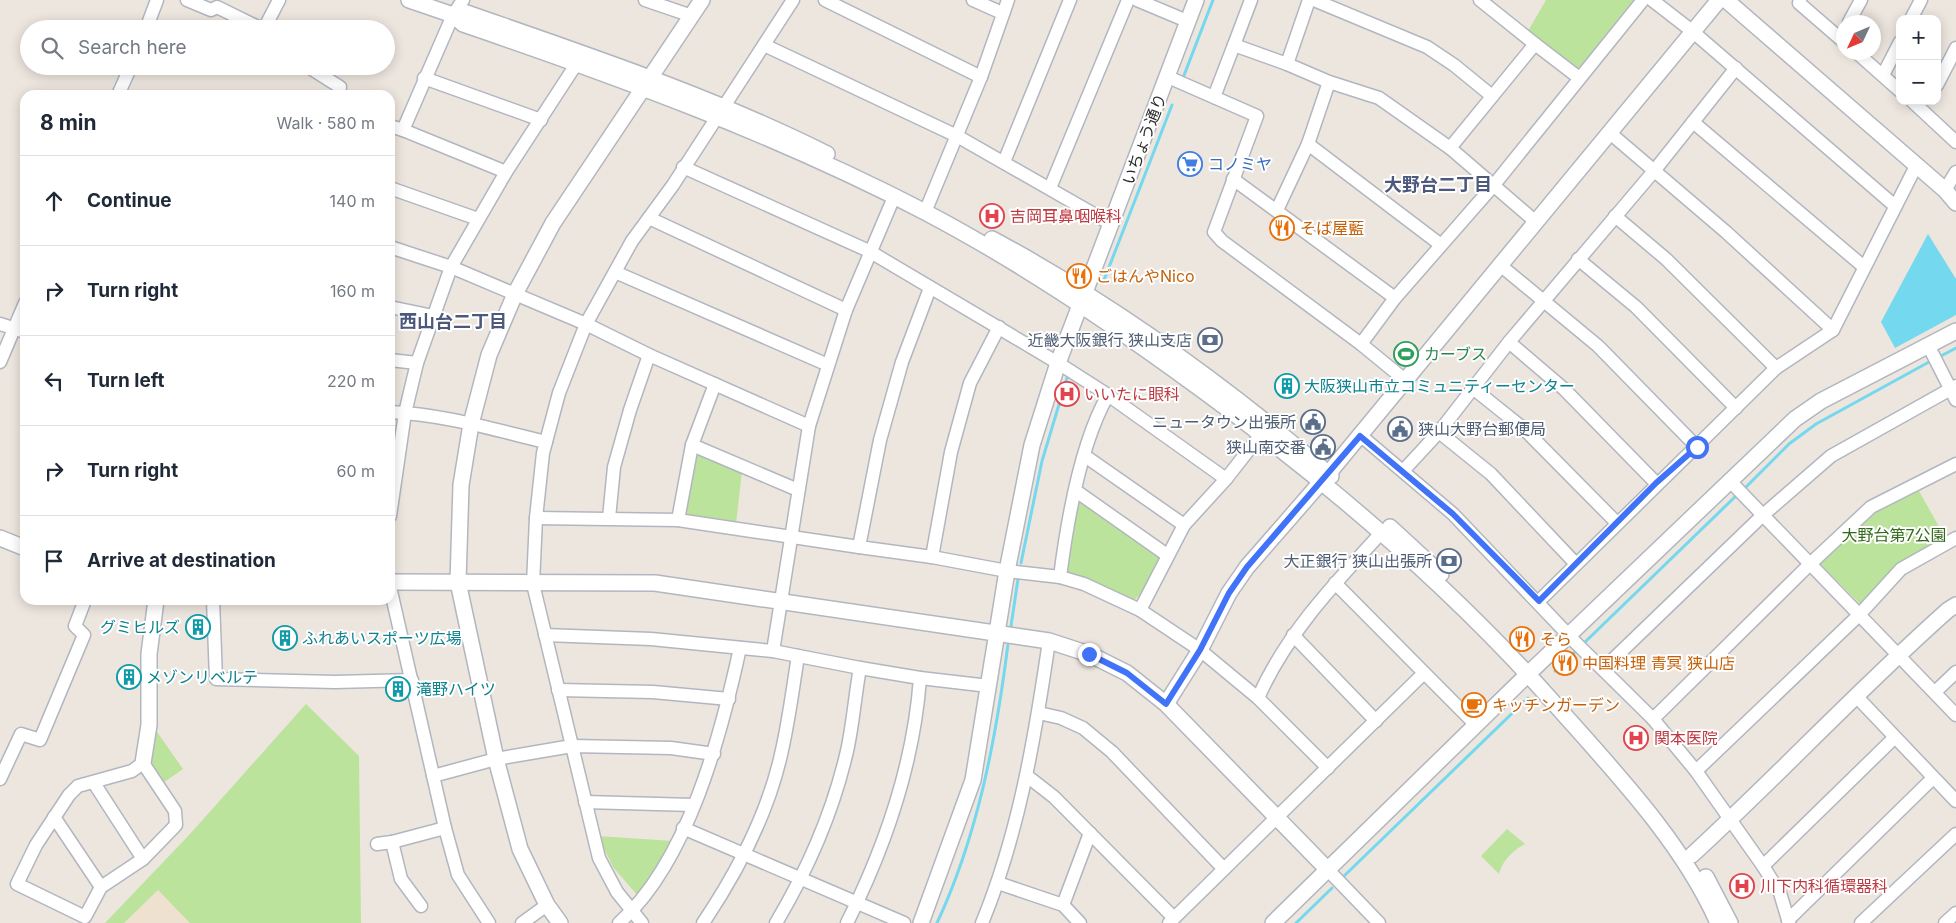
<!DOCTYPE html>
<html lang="en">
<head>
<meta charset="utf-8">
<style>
  :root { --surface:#fff; --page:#f6f6f7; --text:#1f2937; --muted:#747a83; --line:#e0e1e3 }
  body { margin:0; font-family:Inter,"Noto Sans JP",sans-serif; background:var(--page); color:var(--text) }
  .controls { position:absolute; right:15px; top:15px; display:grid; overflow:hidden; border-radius:10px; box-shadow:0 2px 12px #0003 }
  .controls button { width:45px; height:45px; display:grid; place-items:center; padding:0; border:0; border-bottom:1px solid var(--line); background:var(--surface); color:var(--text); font:25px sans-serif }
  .compass { position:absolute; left:1836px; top:15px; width:45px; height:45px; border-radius:50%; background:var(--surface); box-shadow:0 2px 12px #0003; rotate:226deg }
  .stop { position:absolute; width:15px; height:15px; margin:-11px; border:4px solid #4173f8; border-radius:50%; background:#fff }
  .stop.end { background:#4173f8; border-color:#fff; box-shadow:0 1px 5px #0008 }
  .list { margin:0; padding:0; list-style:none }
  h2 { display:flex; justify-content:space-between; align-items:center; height:65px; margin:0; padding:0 20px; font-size:21px }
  h2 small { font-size:16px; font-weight:400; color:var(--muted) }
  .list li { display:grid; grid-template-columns:32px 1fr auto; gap:15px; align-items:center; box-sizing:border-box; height:90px; padding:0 20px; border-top:1px solid var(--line) }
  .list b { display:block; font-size:19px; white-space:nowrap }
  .list em { font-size:16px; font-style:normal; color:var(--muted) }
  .icon { flex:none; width:28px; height:28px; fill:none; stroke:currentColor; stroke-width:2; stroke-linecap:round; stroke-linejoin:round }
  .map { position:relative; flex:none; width:1956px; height:923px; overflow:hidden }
  .search { position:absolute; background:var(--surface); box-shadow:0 2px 12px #0003; left:20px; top:20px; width:375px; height:55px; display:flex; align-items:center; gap:12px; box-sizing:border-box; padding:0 18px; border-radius:28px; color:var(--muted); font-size:19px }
  .panel { position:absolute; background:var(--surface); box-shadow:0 2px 12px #0003; left:20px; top:90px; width:375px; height:515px; border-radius:15px }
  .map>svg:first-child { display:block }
  .education { fill:#eee1cf }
  .green { fill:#bbe39c }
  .water { fill:#74d8ee }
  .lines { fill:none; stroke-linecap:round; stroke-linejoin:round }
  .stream { stroke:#74d8ee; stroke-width:3 }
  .minor-casing { stroke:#b2b6bf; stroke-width:15 }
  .tertiary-casing { stroke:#b2b6bf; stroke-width:18 }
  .minor { stroke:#fff; stroke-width:12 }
  .tertiary { stroke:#fff; stroke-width:15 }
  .route { stroke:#4173f8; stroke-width:6 }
  .labels { text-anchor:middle; stroke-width:4; stroke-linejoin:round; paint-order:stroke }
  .street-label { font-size:16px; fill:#2c2c2c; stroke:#fff }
  .shop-label { font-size:16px; fill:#366cbe; stroke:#fff; text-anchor:start }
  .health-label { font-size:16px; fill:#be3a42; stroke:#fff; text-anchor:start }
  .food-label { font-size:16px; fill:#c56008; stroke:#fff; text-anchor:start }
  .service-label { font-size:16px; fill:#4e5e75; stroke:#fff; text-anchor:end }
  .leisure-label { font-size:16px; fill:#27864d; stroke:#fff; text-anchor:start }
  .culture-label { font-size:16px; fill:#0d838f; stroke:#fff; text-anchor:start }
  .park-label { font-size:16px; fill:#33691c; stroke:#fff }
  .neighbourhood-label { font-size:18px; font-weight:bold; fill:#4c597d; stroke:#fff }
</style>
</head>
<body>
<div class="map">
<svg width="1956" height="923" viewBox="0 0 1956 923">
  <rect width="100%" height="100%" fill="#ede6df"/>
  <polygon class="education" points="158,890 190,923 124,923"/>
  <g class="green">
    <polygon points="1546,0 1638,0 1582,69 1574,69 1528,31"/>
    <polygon points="698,452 742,471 736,524 682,517 693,454"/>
    <polygon points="1919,491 1946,539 1861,605 1819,563 1875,513"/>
    <polygon points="1079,496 1162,555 1142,593 1133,601 1104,587 1069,575 1066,571"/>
    <polygon points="306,704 359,756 361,923 190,923 158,890 124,923 105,923 190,834"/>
    <polygon points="155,729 183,769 163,783 148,758"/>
    <path d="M1507 829 1525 844C1513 850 1502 861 1499 874L1481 856Z"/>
    <polygon points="598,836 673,841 638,896 613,867"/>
  </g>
  <polygon class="water" points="1928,234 1956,279 1956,315 1895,348 1881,322"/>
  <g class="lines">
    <g class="stream">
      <polyline points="1183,78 1213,0"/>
      <polyline points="1104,280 1172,105"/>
      <polyline points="1939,357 1956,348"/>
      <polyline points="1743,490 1789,444 1816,424 1929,362"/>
      <polyline points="1021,563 1042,461 1067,378"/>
      <polyline points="1011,626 1018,579"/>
      <polyline points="1583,644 1738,494"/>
      <polyline points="1555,671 1578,649"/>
      <polyline points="1344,876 1528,698"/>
      <path d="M937 923C978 835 996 739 1008 644"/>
      <polyline points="1296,923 1332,888"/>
    </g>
    <defs>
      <g id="minor">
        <polyline points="187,0 211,10 217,7 262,29"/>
        <polyline points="645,0 692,16"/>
        <polyline points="825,0 981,77"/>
        <polyline points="973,0 1002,13"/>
        <polyline points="1137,0 1187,21"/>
        <polyline points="1251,0 1234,45 1287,64"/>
        <polyline points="1309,0 1287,64 1329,82 1379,98 1450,148 1536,222"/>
        <polyline points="1314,0 1427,47 1454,65 1492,96"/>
        <polyline points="1480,0 1535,44"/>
        <polyline points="1652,0 1692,31 1895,206"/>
        <polyline points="1800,0 1799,3 1844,42"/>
        <polyline points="1911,19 1921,0"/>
        <polyline points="1849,22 1861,0"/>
        <polyline points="146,29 157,0"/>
        <polyline points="264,29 279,0"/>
        <polyline points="764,45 957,136 1111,224"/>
        <polyline points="1856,52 1900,91"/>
        <polyline points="307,66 340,87 339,95"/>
        <polyline points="1883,75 1900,42"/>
        <polyline points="1168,77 1257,116 1214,232 1222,241 1361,344 1405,380"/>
        <polyline points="424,78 541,120"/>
        <polyline points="1937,85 1956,48"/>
        <polyline points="118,95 131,66"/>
        <polyline points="1214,97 1234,45"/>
        <polyline points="1912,101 1956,142"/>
        <polyline points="1693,122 1864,267"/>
        <polyline points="390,126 403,130 453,15 463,0"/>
        <polyline points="403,130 506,172"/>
        <polyline points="1610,133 1726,232 1833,330"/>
        <polyline points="1308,144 1441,245"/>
        <polyline points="1450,148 1535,44 1578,77"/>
        <polyline points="1004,162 1070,0"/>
        <polyline points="683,167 869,251 1058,363 1108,395 1226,479"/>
        <polyline points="1233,179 1395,298"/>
        <polyline points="390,188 478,219"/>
        <polyline points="1050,188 1128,0"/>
        <polyline points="1945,190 1956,172"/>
        <polyline points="928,205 981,77 1008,0"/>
        <polyline points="1277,210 1308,144 1329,82"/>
        <polyline points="1615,216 1666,259 1776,368"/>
        <polyline points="649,218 846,310"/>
        <polyline points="390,247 451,267 586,324 632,241 673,185 793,0"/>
        <polyline points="1578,259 1636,307 1736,408"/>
        <polyline points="1500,265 1598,346 1697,447"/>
        <polyline points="615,272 828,365"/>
        <polyline points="930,288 902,362 880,440 859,547 932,557 951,452 970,383 999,327"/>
        <polyline points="390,307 433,316"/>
        <polyline points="0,324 25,332"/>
        <polyline points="1509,342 1564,389 1656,483"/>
        <polyline points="1361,344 1395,298 1493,186 1643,0"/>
        <polyline points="1928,345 1956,400"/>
        <polyline points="390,360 417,363"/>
        <polyline points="0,362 25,303"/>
        <polyline points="1474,389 1524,429 1616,522"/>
        <path d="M390 412C442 414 495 430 546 442"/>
        <polyline points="1439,432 1491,474 1576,564"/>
        <polyline points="1360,435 1453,514 1577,644 1653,719 1696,771 1763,866 1780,893 1789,923"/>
        <polyline points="692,445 798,490"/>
        <polyline points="1085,456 1184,525"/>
        <polyline points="1403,471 1439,432 1509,342 1654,171 1736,68"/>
        <polyline points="1729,480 1956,715"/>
        <polyline points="1076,491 1167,555"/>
        <polyline points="390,516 405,413 417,363 451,267 506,172 577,63"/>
        <polyline points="536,518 678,520 859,547"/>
        <polyline points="609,518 614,467 630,410 649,355"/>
        <polyline points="678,520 692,445 715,384"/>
        <polyline points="932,557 1007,571 1060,577 1084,584 1140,610 1184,525 1226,479 1262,433"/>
        <path d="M1060 577C1067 522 1081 442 1108 395"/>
        <polyline points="1335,583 1476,725"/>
        <polyline points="390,587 445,828 458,875 489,923"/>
        <polyline points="213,600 216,679 335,682 412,680"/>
        <polyline points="1539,601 1776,368 1833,330 1916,166"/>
        <polyline points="1140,610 1200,650 1258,698"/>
        <path d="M545 635 651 639 773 651 860 668C855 695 853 724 847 751 833 812 808 869 776 923"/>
        <polyline points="1293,635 1376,721"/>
        <polyline points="773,651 809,426 846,310 894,197"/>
        <polyline points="1603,669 1763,515 1831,456 1956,386"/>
        <polyline points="920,678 989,686"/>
        <polyline points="558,690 653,692 729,699"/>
        <polyline points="1935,692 1956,672"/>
        <polyline points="1856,696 1956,801"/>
        <polyline points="1039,713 1061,718 1083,728 1112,752 1224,869"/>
        <polyline points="1653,719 1810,564 1871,507 1956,464"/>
        <polygon points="143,763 175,811 176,825 143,859 101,887 85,917 17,884 36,845 69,795 78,786 132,771"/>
        <path d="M1328 768 1258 698C1286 634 1335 583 1382 532"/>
        <polyline points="1696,771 1859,615 1901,569 1956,538"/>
        <polyline points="433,776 496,759 572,746 671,748 714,754"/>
        <polyline points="1027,776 1054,797 1174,918"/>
        <polyline points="0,779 21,734 40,740 84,635 75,626 85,600"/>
        <polyline points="94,783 143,859"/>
        <polyline points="585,802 693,805"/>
        <polyline points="54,817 101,887"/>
        <polyline points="683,828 904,923"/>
        <polyline points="392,842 401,879 421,906"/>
        <polyline points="377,844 392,842 445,828"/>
        <polyline points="1763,866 1894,738"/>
        <polyline points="1328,870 1379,923"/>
        <polyline points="998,883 1063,905 1080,923"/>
        <polyline points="1063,905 1090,833"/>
        <polyline points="1788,920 1933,778"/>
        <polyline points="522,923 547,905"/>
        <path d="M619 923C688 862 721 735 740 648"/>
        <polyline points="642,923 617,892 599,858 533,584 536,518 543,453 559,393 586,324 649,355 809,426"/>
        <path d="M703 923C738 871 769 812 782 750 789 719 793 687 798 656"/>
        <path d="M847 923C885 847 914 762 920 678L860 668"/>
        <path d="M982 923C1019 833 1035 737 1049 641"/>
        <polyline points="1169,923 1424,673"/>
        <polyline points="1861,923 1956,834"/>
        <polyline points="1945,923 1956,913"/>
      </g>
      <g id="tertiary">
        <path d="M409 0 453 15 463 24C621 78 777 135 925 212 1020 262 1111 323 1198 387 1326 480 1448 584 1553 702 1612 769 1682 841 1718 923"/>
        <polyline points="1726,0 1945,190 1956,203"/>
        <path d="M453 15 464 12C587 55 711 96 827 154"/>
        <path d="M992 239C1113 304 1227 387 1331 476"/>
        <polyline points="1390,527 1441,574"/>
        <polyline points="0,538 25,548"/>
        <polyline points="390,582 655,583 1049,641 1089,654 1127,673 1166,704 1328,870"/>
        <polyline points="1166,704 1200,650 1229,593 1247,567 1328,474 1719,0"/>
        <polyline points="143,763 149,725 149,654 156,600"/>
        <path d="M1692 855C1779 775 1860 688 1948 610L1956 605"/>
        <polyline points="1706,877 1730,923"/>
        <polyline points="560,923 547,905 520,849 496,759 458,582 461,485 471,424 489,355 515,294 553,223 702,0"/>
        <polyline points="921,923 973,780 1007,571 1032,445 1058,363 1196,0"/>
        <polyline points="1273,923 1528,674 1795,419 1821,401 1956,331"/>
      </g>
    </defs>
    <use href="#minor" class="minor-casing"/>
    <use href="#tertiary" class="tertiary-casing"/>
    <use href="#minor" class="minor"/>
    <use href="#tertiary" class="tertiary"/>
  </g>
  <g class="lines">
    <polyline class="route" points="1089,654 1127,673 1166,704 1200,650 1229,593 1247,567 1360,436 1453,514 1539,601 1656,483 1697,447"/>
  </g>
  <defs>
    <symbol id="supermarket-ring" viewBox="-11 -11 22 22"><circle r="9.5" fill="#fff" stroke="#3f7fe0" stroke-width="1.5"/><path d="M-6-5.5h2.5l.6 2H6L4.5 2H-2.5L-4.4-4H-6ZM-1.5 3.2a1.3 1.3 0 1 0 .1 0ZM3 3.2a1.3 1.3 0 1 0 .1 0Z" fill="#3f7fe0"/></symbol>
    <symbol id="hospital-ring" viewBox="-11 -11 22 22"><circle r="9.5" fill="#fff" stroke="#e0444e" stroke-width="1.5"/><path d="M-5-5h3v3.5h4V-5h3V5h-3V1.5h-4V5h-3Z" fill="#e0444e"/></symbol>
    <symbol id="restaurant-ring" viewBox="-11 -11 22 22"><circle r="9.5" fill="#fff" stroke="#e8710a" stroke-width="1.5"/><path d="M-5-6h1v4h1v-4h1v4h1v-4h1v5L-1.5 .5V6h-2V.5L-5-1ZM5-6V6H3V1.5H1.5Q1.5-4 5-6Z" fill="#e8710a"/></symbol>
    <symbol id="bank-ring" viewBox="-11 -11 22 22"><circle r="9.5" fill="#fff" stroke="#5c6f8a" stroke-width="1.5"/><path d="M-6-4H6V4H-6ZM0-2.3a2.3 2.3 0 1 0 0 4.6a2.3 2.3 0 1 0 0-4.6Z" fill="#5c6f8a"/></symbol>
    <symbol id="stadium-ring" viewBox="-11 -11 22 22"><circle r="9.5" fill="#fff" stroke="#2e9e5b" stroke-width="1.5"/><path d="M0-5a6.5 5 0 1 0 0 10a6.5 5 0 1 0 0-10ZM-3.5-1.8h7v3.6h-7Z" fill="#2e9e5b"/></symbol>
    <symbol id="building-ring" viewBox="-11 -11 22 22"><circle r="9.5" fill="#fff" stroke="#0f9aa8" stroke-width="1.5"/><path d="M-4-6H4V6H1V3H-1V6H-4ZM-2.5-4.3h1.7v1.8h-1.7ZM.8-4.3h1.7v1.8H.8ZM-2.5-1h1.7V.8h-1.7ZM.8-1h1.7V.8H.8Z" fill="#0f9aa8"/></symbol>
    <symbol id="civic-ring" viewBox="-11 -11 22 22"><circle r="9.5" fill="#fff" stroke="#5c6f8a" stroke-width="1.5"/><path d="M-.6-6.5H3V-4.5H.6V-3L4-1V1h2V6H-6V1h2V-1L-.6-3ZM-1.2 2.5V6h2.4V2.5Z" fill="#5c6f8a"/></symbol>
    <symbol id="cafe-ring" viewBox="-11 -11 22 22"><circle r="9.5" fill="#fff" stroke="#e8710a" stroke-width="1.5"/><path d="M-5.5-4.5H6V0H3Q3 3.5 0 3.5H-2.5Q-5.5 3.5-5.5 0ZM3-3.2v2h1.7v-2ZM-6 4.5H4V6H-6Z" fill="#e8710a"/></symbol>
  </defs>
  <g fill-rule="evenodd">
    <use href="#supermarket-ring" x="1176" y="150" width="28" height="28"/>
    <use href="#hospital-ring" x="978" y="202" width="28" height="28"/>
    <use href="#restaurant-ring" x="1268" y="214" width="28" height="28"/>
    <use href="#restaurant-ring" x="1065" y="262" width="28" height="28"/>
    <use href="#bank-ring" x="1196" y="326" width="28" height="28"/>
    <use href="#stadium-ring" x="1392" y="340" width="28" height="28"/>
    <use href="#building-ring" x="1273" y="372" width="28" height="28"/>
    <use href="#hospital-ring" x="1053" y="380" width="28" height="28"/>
    <use href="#civic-ring" x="1299" y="408" width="28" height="28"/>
    <use href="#civic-ring" x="1386" y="415" width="28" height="28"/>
    <use href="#civic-ring" x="1309" y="433" width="28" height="28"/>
    <use href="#bank-ring" x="1435" y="547" width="28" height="28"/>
    <use href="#building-ring" x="184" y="613" width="28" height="28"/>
    <use href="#building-ring" x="271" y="624" width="28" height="28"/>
    <use href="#restaurant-ring" x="1508" y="625" width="28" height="28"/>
    <use href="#restaurant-ring" x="1551" y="649" width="28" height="28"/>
    <use href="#building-ring" x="115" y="663" width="28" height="28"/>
    <use href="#building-ring" x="384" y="675" width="28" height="28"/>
    <use href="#cafe-ring" x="1460" y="691" width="28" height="28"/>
    <use href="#hospital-ring" x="1622" y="724" width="28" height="28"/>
    <use href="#hospital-ring" x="1728" y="872" width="28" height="28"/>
  </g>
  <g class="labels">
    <g class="street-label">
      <text transform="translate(1144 139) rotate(-69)" y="6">いちょう通り</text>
    </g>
    <g class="shop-label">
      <text x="1208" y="170">コノミヤ</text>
    </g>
    <g class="health-label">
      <text x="1010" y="222">吉岡耳鼻咽喉科</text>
      <text x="1084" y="400">いいたに眼科</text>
      <text x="1654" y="744">関本医院</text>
      <text x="1760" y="892">川下内科循環器科</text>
    </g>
    <g class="food-label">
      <text x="1300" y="234">そば屋藍</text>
      <text x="1096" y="282">ごはんやNico</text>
      <text x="1540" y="645">そら</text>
      <text x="1582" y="669">中国料理 青冥 狭山店</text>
      <text x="1492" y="711">キッチンガーデン</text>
    </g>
    <g class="service-label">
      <text x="1192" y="346">近畿大阪銀行 狭山支店</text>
      <text x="1296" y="428">ニュータウン出張所</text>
      <text x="1418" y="435" text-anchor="start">狭山大野台郵便局</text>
      <text x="1306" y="453">狭山南交番</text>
      <text x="1432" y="567">大正銀行 狭山出張所</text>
    </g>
    <g class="leisure-label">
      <text x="1424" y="360">カーブス</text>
    </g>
    <g class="culture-label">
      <text x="1304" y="392">大阪狭山市立コミュニティーセンター</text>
      <text x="180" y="633" text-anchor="end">グミヒルズ</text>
      <text x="302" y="644">ふれあいスポーツ広場</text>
      <text x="146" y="683">メゾンリベルテ</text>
      <text x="416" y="695">滝野ハイツ</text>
    </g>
    <g class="park-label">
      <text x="1894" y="541">大野台第7公園</text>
    </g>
    <g class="neighbourhood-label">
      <text x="1438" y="191">大野台二丁目</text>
      <text x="453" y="328">西山台二丁目</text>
    </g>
  </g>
</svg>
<div class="controls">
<button>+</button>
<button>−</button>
</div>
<svg class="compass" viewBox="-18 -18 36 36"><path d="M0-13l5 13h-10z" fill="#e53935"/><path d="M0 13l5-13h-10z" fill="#747a83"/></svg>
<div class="stop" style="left:1697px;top:447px"></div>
<div class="stop end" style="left:1089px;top:654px"></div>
<div class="search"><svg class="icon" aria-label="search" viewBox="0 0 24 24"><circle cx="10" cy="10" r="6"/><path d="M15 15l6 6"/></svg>Search here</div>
<section class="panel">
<h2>8 min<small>Walk · 580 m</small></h2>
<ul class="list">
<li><svg class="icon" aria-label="ahead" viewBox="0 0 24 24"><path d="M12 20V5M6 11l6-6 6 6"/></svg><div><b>Continue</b></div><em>140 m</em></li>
<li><svg class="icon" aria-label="right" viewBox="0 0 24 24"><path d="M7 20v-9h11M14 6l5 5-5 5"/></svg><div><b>Turn right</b></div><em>160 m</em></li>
<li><svg class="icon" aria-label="left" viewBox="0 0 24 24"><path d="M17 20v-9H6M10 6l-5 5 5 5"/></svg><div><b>Turn left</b></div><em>220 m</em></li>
<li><svg class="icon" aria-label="right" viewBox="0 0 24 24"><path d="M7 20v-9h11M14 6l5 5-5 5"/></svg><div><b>Turn right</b></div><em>60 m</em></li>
<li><svg class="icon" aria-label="arrive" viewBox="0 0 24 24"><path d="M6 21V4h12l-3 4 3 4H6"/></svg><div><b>Arrive at destination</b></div></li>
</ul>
</section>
</div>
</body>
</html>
